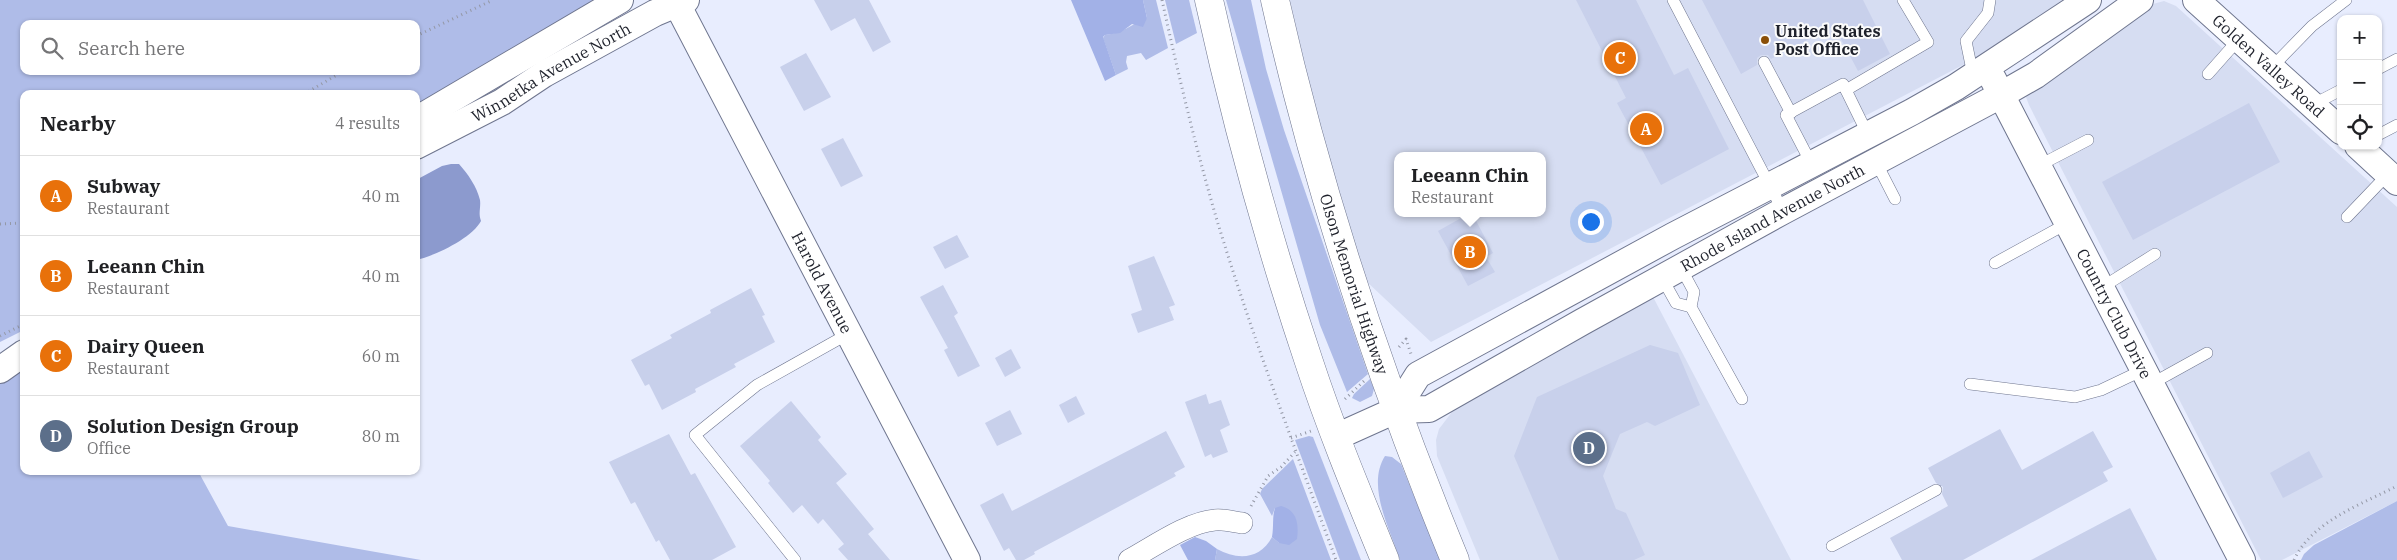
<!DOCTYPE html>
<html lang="en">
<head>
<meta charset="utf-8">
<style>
  :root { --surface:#fff; --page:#f2f2f2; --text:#202124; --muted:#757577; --line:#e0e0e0; --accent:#8a4f08 }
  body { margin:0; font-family:"IBM Plex Serif",serif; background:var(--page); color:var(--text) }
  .controls { position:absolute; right:15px; top:15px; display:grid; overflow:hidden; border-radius:10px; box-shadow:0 1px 4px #0004 }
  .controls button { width:45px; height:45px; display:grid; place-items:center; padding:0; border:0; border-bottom:1px solid var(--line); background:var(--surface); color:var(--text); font:25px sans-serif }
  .you { position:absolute; left:1590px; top:221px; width:18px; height:18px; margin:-12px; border:4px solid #fff; border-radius:50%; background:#1a73e8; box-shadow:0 0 0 8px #1a73e833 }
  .badge { display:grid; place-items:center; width:32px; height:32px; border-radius:50%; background:var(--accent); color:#fff; font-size:16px; font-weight:700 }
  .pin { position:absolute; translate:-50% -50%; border:2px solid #fff; box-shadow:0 1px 5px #0006 }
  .popup { position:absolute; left:1394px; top:152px; width:152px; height:65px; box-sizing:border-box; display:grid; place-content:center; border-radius:10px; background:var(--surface); filter:drop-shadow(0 1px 4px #0005); font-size:16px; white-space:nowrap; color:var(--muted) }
  .popup b { font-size:19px; color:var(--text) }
  .popup::after { content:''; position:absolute; left:50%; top:100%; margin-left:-10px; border:10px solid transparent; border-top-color:var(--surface) }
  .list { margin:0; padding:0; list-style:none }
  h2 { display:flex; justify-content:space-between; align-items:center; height:65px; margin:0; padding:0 20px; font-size:21px }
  h2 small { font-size:16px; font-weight:400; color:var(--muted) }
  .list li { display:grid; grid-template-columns:32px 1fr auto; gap:15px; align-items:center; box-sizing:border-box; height:80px; padding:0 20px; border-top:1px solid var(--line) }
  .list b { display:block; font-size:19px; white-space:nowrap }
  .list p { margin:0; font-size:16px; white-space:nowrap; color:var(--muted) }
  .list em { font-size:16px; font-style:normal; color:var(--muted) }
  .icon { flex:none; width:28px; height:28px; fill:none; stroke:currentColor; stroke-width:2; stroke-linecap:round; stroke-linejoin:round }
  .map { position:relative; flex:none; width:2397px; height:560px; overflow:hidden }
  .search { position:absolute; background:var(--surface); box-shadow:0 1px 4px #0004; left:20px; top:20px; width:400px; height:55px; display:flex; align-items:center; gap:12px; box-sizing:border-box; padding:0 18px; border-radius:10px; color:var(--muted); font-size:19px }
  .panel { position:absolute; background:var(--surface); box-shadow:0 1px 4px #0004; left:20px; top:90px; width:400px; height:385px; border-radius:10px }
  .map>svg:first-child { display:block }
  .built { fill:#d6ddf2; fill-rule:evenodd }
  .green { fill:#afbce8; fill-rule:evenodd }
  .forest { fill:#a2b1e7 }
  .water { fill:#8c9ace }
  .building { fill:#c8d0eb }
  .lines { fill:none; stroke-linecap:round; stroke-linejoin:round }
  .service-casing { stroke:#6f768f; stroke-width:12 }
  .minor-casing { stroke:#6f768f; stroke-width:22 }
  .tertiary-casing { stroke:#6f768f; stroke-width:28 }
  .trunk-casing { stroke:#6f768f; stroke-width:29 }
  .path { stroke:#9498a6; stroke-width:3; stroke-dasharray:1 4; stroke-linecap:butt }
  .service { stroke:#fff; stroke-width:11 }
  .minor { stroke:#fff; stroke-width:21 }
  .tertiary { stroke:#fff; stroke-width:26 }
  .trunk { stroke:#fff; stroke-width:28 }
  .poi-dot { fill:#8a4f08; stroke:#fbfbfb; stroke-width:2 }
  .labels { text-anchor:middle; stroke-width:4; stroke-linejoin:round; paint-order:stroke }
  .poi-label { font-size:16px; font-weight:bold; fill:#1e212b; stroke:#fbfbfb; text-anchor:start }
  .street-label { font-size:16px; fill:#1e212b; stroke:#fbfbfb }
</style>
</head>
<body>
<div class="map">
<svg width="2397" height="560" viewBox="0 0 2397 560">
  <rect width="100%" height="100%" fill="#e8edfe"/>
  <g class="built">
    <path d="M1290 0H2064L1982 55 1431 342 1366 281 1315 110ZM1398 156H1542V213H1398Z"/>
    <polygon points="2164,1 2176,6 2397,207 2397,501 2282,560 2261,560 2029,105 2026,97 2031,87 2153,4"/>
    <polygon points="1652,295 1791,560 1480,560 1437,456 1436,440 1439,429 1455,408"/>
  </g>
  <g class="green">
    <path d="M0 0H598L416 112V94H24V330L0 342ZM24 24H416V71H24Z"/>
    <path d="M1143 0H1156L1168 48 1146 60 1141 53 1127 56 1126 62 1128 69 1116 75 1103 38 1105 35C1123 33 1130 25 1147 18Z"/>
    <polygon points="1165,0 1189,0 1197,33 1176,44"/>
    <polygon points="1226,0 1251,0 1266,69 1284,130 1368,374 1347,392 1320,325"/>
    <polygon points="24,365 24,471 198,471 228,526 421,560 0,560 0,379"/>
    <polygon points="1370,379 1374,389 1372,396 1360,402 1352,398 1354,394"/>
    <polygon points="1309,436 1313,437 1361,560 1340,560 1295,440"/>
    <path d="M1385 456 1392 457 1401 464 1440 560H1400C1390 529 1366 486 1385 456Z"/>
    <path d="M1293 459 1331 560H1215L1217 549C1237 560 1260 560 1272 537L1279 543 1275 508 1272 516 1260 494 1262 489Z"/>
    <polygon points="2397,501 2397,560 2301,560 2304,554 2314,545"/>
  </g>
  <g class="forest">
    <polygon points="1071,0 1143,0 1147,18 1143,27 1132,24 1120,33 1105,35 1103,37 1116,75 1105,81"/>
    <path d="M1281 506C1297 510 1299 524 1297 539L1289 545 1279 543 1272 537C1274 526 1272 517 1275 508Z"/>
    <polygon points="1195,537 1206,541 1217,549 1215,560 1188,560 1180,545"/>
  </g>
  <path class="water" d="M451 164H459C468 174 477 187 480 200 481 208 478 213 481 221 472 238 435 256 416 260V180L442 166Z"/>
  <g class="building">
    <polygon points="814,0 869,0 891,42 873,52 855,18 831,31"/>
    <polygon points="1576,0 1636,0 1674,75 1688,68 1729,149 1661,185 1617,103 1626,98"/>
    <polygon points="1702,0 1863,0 1890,54 1858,71 1834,26 1771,59 1768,55 1761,55 1757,58 1757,65 1741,74"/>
    <polygon points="806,53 831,97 804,111 780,67"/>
    <polygon points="2249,103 2280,162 2133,240 2102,182"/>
    <polygon points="843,138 863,176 841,187 821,149"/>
    <polygon points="1470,213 1472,213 1493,253 1486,257 1495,272 1468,286 1438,231"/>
    <polygon points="957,235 969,257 945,269 933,247"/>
    <polygon points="1154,256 1175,305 1169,307 1174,320 1138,333 1131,314 1142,310 1128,266"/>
    <polygon points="943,285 958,313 954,316 980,366 958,377 944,350 948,348 920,297"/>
    <polygon points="751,288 765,315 762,316 775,342 734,364 736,367 695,389 696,392 662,410 649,384 645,386 631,360 672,338 670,335 711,313 710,310"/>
    <polygon points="1650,345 1678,353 1700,405 1655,426 1647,422 1620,434 1603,476 1616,509 1626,513 1645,555 1634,560 1559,560 1514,456 1537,397"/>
    <polygon points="1011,349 1021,368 1005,377 995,358"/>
    <polygon points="1206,394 1209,404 1221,400 1230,425 1220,430 1228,452 1213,458 1211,454 1205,457 1185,402"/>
    <polygon points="1076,396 1085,414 1068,423 1059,405"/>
    <polygon points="791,401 821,437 818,440 847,474 836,483 874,529 868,534 890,560 848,560 838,549 844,544 823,519 818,524 802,505 793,513 768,483 770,481 740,446"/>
    <polygon points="1010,410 1022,434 997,446 985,423"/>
    <polygon points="2000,429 2022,470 2093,431 2113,467 2103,472 2108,481 1963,560 1902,560 1890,538 1948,506 1942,494 1943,487 1936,483 1928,468"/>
    <polygon points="1166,431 1185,467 1174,473 1176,476 1034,552 1035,554 1024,560 1016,560 1009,548 1004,551 980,505 1003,493 1012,511"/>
    <polygon points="669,434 691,475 695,473 736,547 712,560 670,560 659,540 656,542 635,502 631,504 609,462"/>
    <polygon points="2309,451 2323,477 2283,498 2270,473"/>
    <polygon points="2130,508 2157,560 2031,560"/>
  </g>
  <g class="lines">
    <defs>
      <g id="service">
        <polyline points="1673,0 1783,211"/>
        <polyline points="1764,62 1791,113"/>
        <polyline points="2271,68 2312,26 2346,0"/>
        <polyline points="2378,69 2397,59"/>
        <polyline points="2208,74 2239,39"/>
        <polyline points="1973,75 1966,41 1988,13 1990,0"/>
        <polyline points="1846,90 1928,42 1903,0"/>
        <polyline points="2312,105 2341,90"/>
        <polyline points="2378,135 2397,125"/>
        <polyline points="1876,162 1895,199"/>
        <polyline points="1812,165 1786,115 1843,84 1868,135"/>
        <polyline points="2038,166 2088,140"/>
        <polyline points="2347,217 2389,173"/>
        <polyline points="1995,263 2068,223"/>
        <polyline points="1681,268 1694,292 1691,307 1742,399"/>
        <polyline points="1662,278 1676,303 1691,307"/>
        <polyline points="2101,288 2155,254"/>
        <polyline points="1970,384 2075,397 2101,390 2143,370"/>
        <polyline points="2151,384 2207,353"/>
        <polyline points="1832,546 1936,490"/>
        <polyline points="795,560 695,435 757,385 848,334"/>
      </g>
      <path id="minor" d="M1129 560C1153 547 1188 522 1215 520 1224 519 1234 522 1242 523"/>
      <g id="tertiary">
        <path id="s1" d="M2196 0 2341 131"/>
        <path id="s2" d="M677 4 967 560"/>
        <path id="s3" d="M1993 79 2242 560"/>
        <polyline points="416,120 620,0"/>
        <path id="s4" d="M416 146 502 102 544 74 655 13 686 0"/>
        <polyline points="2358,146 2397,182"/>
        <polyline points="0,370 24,353"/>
        <polyline points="1396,410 1418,375 1673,236 1912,112 1956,87 2088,0"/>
        <path id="s5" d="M1336 437 1396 410 1429 409 1582 322 1783 211 2001 95 2036 75 2140 0"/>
      </g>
      <g id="trunk">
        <path d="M1209 0C1236 122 1269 243 1309 362 1331 429 1358 494 1385 560"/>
        <path id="s6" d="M1275 0C1318 192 1380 378 1455 560"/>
      </g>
    </defs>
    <use href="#service" class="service-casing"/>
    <use href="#minor" class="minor-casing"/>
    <use href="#tertiary" class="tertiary-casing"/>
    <use href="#trunk" class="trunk-casing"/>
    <g class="path">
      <path d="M1162 0C1178 73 1195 145 1216 217 1251 333 1294 446 1336 560"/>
      <polyline points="416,36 493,0"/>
      <polyline points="304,94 344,71"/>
      <polyline points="0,224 24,223"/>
      <polyline points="0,336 24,324"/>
      <polyline points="1399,347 1406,339 1411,354"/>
      <polyline points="1345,399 1364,381"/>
      <polyline points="1291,438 1311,431"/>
      <polyline points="1251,506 1268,476 1281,467 1295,452"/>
      <path d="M2294 560C2311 522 2362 504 2397 486"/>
    </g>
    <use href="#service" class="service"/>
    <use href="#minor" class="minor"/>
    <use href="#tertiary" class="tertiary"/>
    <use href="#trunk" class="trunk"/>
  </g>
  <circle class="poi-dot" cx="1765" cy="40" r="5"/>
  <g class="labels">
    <g class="poi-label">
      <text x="1775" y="37">United States<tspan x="1775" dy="18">Post Office</tspan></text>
    </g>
    <g class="street-label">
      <text dy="6" stroke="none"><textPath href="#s1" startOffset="98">Golden Valley Road</textPath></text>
      <text dy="6" stroke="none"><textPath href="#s4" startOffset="154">Winnetka Avenue North</textPath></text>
      <text dy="6" stroke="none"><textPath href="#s5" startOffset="492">Rhode Island Avenue North</textPath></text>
      <text dy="6" stroke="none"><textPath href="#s2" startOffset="314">Harold Avenue</textPath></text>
      <text dy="6" stroke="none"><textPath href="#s6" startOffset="295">Olson Memorial Highway</textPath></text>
      <text dy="6" stroke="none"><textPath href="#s3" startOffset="264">Country Club Drive</textPath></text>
    </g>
  </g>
</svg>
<div class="controls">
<button>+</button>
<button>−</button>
<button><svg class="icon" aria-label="locate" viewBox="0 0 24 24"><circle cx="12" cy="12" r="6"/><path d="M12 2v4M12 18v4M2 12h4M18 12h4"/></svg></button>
</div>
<div class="you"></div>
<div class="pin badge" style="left:1646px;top:129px;background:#e8710a">A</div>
<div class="pin badge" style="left:1470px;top:252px;background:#e8710a">B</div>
<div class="popup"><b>Leeann Chin</b>Restaurant</div>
<div class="pin badge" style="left:1620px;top:58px;background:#e8710a">C</div>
<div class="pin badge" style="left:1589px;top:448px;background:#5c6f8a">D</div>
<div class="search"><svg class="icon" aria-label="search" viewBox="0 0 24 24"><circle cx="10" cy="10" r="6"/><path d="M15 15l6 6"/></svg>Search here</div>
<section class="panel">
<h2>Nearby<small>4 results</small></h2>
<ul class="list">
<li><span class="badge" style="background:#e8710a">A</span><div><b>Subway</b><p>Restaurant</p></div><em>40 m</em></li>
<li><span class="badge" style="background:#e8710a">B</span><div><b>Leeann Chin</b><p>Restaurant</p></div><em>40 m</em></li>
<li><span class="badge" style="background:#e8710a">C</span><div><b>Dairy Queen</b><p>Restaurant</p></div><em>60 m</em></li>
<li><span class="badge" style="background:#5c6f8a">D</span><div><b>Solution Design Group</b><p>Office</p></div><em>80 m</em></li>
</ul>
</section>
</div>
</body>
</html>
